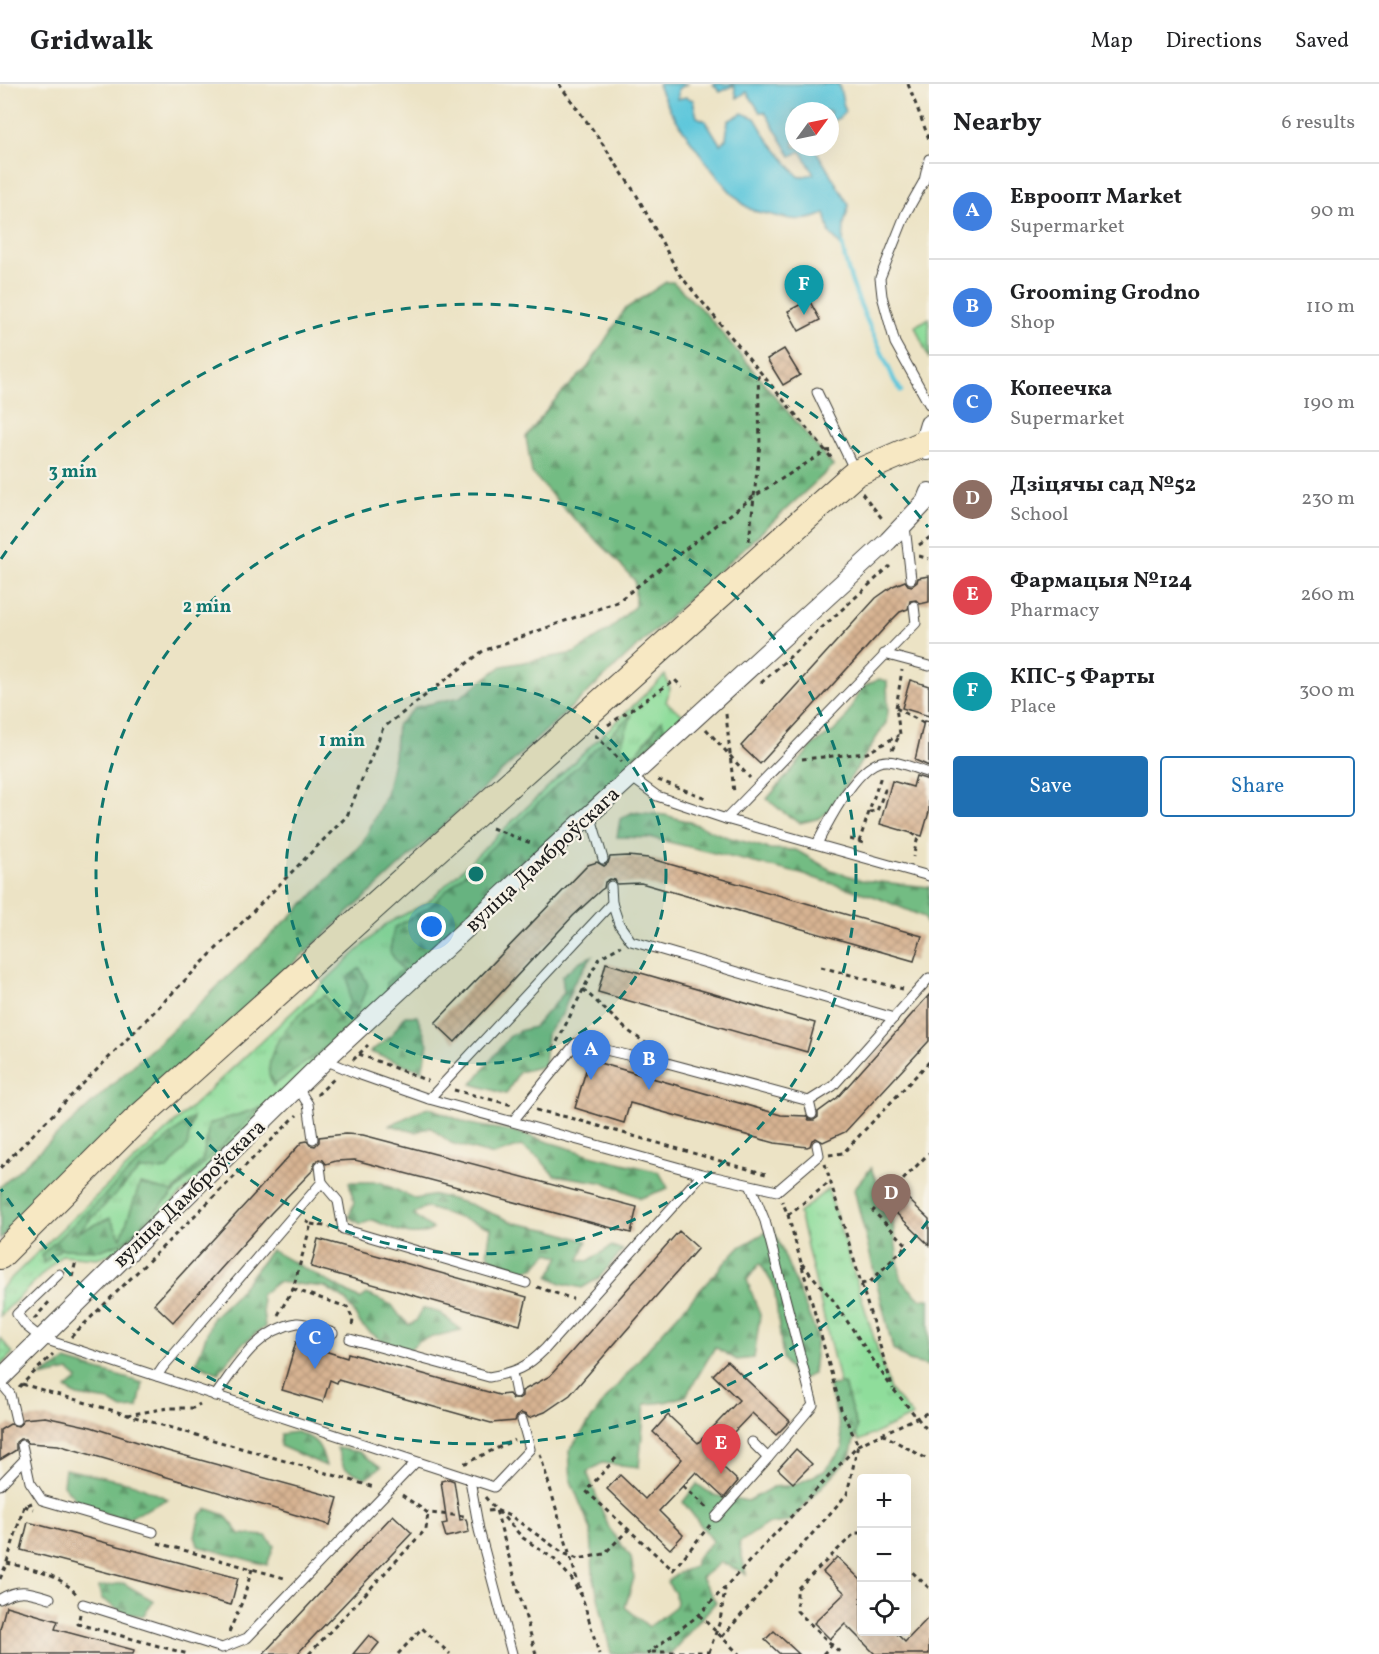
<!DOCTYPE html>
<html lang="en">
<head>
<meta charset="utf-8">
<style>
  :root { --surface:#fff; --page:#f6f6f6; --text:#202124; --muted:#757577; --line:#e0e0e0; --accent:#1f6fb2 }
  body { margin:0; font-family:Vollkorn,serif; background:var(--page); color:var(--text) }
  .controls { position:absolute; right:18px; bottom:18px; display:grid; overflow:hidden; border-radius:6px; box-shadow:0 6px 24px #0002 }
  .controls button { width:54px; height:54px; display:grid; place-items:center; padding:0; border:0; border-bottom:2px solid var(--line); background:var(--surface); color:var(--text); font:30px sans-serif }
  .compass { position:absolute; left:785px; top:18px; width:54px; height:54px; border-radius:50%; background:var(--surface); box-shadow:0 6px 24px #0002; rotate:57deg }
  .you { position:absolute; left:432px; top:843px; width:21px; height:21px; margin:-15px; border:4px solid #fff; border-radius:50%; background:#1a73e8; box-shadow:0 0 0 9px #1a73e833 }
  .badge { display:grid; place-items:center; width:39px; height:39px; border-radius:50%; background:var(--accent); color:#fff; font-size:20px; font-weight:700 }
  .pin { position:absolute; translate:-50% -50px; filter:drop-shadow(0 2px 3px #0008) }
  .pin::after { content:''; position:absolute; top:32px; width:21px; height:18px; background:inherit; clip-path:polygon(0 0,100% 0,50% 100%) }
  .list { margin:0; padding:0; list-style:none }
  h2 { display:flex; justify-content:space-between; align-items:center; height:78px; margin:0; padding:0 24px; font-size:26px }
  h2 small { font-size:20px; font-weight:400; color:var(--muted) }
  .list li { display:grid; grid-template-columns:39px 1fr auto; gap:18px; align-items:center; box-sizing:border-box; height:96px; padding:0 24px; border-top:2px solid var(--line) }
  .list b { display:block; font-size:22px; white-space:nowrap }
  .list p { margin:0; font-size:20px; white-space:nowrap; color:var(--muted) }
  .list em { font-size:20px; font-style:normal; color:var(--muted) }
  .actions { display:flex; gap:12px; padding:18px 24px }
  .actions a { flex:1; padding:14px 0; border:2px solid var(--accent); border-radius:6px; text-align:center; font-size:21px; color:var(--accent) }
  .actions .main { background:var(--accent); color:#fff }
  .icon { flex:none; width:33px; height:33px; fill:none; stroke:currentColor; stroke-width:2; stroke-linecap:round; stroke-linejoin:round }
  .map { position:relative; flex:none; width:929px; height:1570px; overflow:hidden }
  header { display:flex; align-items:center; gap:36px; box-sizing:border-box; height:84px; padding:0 30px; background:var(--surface); border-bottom:2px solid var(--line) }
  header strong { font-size:28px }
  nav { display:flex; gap:33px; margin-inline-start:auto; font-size:21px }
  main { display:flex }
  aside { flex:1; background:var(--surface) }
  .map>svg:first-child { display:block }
  .grass { fill:url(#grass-tufts); stroke:#567c5c; stroke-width:1.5 }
  .forest { fill:url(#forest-firs); stroke:#486c50; stroke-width:1.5 }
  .water { fill:#5fc7db; stroke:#3e727c; stroke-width:1.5 }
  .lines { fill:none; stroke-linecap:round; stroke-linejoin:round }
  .stream { stroke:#5fc7db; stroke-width:4.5 }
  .building { fill:url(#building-cross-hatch) }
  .service-casing { stroke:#3b3a35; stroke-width:11 }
  .minor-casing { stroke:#3b3a35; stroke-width:20 }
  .secondary-casing { stroke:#3b3a35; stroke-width:28 }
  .path { stroke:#3b3a35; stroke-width:3; stroke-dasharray:4.5 4.5; stroke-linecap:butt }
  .service { stroke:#fff; stroke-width:9 }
  .minor { stroke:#fff; stroke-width:18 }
  .secondary { stroke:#f7e8c3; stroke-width:26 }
  .ring { fill:none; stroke:#0f766e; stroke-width:3; stroke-dasharray:10 8 }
  .labels { text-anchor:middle; stroke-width:4.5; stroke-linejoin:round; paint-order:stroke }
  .street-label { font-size:21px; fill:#1c1c1c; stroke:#f7f3e8 }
  .centre { fill:#0f766e; stroke:#f7f3e8; stroke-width:3 }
  .ring-label { font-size:18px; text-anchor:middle; font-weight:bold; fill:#0f766e; stroke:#f7f3e8; stroke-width:4.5; stroke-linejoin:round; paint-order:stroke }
</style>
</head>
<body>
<header>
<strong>Gridwalk</strong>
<nav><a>Map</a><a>Directions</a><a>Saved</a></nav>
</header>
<main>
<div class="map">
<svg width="929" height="1570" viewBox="0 0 929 1570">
  <defs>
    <pattern id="grass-tufts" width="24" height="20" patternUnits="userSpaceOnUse" patternTransform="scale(1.5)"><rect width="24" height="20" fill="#8fdd9b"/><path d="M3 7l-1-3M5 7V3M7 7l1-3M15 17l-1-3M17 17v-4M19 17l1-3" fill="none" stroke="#7bbd85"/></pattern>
    <pattern id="forest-firs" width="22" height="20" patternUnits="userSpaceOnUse" patternTransform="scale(1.5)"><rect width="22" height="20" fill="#73bc83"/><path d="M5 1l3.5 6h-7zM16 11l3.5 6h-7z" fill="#5e986a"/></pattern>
    <pattern id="building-cross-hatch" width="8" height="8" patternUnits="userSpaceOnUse" patternTransform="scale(1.5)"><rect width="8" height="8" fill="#d7b392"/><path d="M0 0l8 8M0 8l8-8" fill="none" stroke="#b8997d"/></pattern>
  </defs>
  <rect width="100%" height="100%" fill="#f7f3e8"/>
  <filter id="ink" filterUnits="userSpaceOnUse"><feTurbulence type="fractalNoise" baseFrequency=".0167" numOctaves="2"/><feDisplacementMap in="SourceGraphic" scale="12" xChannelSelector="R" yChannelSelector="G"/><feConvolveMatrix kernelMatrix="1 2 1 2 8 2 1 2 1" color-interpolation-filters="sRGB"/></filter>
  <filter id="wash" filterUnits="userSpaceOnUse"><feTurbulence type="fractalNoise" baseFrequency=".008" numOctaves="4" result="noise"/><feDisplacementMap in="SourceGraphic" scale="24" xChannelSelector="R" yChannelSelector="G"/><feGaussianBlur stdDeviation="1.35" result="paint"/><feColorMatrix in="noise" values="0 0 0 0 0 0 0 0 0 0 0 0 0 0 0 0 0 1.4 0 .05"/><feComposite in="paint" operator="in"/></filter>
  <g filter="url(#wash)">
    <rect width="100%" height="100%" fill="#ece3c5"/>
    <g class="grass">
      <polygon points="929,234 929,275 915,242"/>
      <polygon points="665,591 670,604 666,618 686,633 122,1166 97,1174 62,1171 0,1232 0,1205 72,1135 386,840 428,818"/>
      <polygon points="828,1105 890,1306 913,1332 859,1357 847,1330 799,1129"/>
      <polygon points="0,1254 13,1269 0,1282"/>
    </g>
    <g class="forest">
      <polygon points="666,198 673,198 707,231 833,382 206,960 0,1155 0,1103 169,949 314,810 363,758 386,710 394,672 397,641 416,623 460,613 502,582 574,569 610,545 635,522 635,497 611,470 568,429 532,389 526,353 554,317 588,283 625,225"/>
      <polygon points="879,595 887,597 888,627 886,639 830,726 820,734 800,739 784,729 767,715 814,660 833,648 844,637 861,604"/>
      <polygon points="632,630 620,664 635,671 662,636 664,644 649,662 583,723 540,763 504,789 470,827 387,907 387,898 402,886 390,868 394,844 429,823"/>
      <polygon points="633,728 665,731 690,738 724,752 770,765 796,766 829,785 861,796 929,803 929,847 924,833 876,813 801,790 652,754 617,753 620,735"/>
      <polygon points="592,872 573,900 563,929 547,949 544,982 519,988 506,1010 472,1000 509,953 519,947 534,943 564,909 562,892 579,878"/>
      <path d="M360 884 368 901 351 941 327 963 273 1002C272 998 269 993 269 989 268 957 300 926 325 911L340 936 350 920 348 893Z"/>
      <polygon points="405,932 417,932 428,960 422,987 370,968 391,952"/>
      <polygon points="262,1023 124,1158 101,1166 61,1165 43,1179 42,1170 135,1082 193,1033 187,1062 167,1086 140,1086 78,1148 110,1134 121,1154 140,1100 173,1108 203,1075 209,1040"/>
      <polygon points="428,1023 469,1040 516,1048 594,1072 659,1088 668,1104 641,1114 606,1099 554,1091 540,1075 521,1062 493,1071 451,1059 430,1043 416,1048 390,1041"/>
      <polygon points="871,1084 892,1134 901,1196 920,1215 929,1215 929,1282 909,1277 893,1265 854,1105"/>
      <path d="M349 1098H380L415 1115 436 1111 469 1120 515 1139 551 1146 587 1157 579 1176 588 1177 612 1162 623 1166 599 1194 582 1204 561 1199 549 1193 560 1172 548 1169 535 1183 524 1187 498 1181 487 1169 491 1144 425 1123 413 1131 433 1145C413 1158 393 1144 373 1136L361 1140 349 1133 354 1118Z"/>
      <polygon points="773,1144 817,1251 813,1290 797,1297 783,1275 774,1202 760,1179 747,1196 760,1231 754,1274 737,1276 715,1263 686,1312 665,1318 645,1320 639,1383 602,1379 587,1388 609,1444 631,1473 634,1494 625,1523 649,1543 676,1522 675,1509 667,1498 680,1488 694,1483 696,1474 713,1457 683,1418 697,1400 713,1411 748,1417 773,1403 795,1401 824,1387 843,1364 839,1340 828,1301 844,1300 857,1344 850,1373 789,1438 767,1440 739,1459 746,1490 721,1478 701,1494 716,1518 670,1570 611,1570 593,1491 591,1446 571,1397 569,1367 602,1320 657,1254 738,1164"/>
      <polygon points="271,1166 360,1215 367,1210 392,1221 399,1231 409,1241 416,1237 423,1224 440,1229 461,1246 420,1256 408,1267 382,1257 362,1242 346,1216 325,1203 277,1198 261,1211 265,1243 241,1261 218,1289 196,1279 213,1233 236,1211"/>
      <polygon points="66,1277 143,1299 138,1324 122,1325 109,1317 77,1312 66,1305 78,1295 69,1287 40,1293"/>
      <path d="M297 1348C317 1355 321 1361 326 1382L280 1362 281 1350Z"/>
      <polygon points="337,1364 359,1368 381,1383 365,1394 344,1384"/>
      <polygon points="65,1385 135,1400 168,1415 128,1434 119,1435 79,1419 63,1401"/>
      <polygon points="208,1425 225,1431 240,1450 266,1452 274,1462 267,1481 198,1462 195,1452 200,1431"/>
      <polygon points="123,1499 154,1517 143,1532 123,1529 101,1514 99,1503"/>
    </g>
    <path class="water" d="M658 0H687L678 5V15L686 13 693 16 697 33 706 37 720 60 726 55 728 37 742 29 755 34 767 54 799 93 814 90 801 67 791 72 765 28H760L747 8 737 14 734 1 720 8 713 0H839L845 27 839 34 830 38V27H794V63H814L849 121 844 140 843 164 830 150 825 129C807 140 787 135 768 130 762 129 755 128 750 125 726 110 666 27 658 0Z"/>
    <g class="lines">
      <path class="stream" d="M842 160C850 208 875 251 894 296L901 307"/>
    </g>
    <g id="blocks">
      <g class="building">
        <polygon points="809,216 820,236 799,247 788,227"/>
        <polygon points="784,265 800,291 783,301 767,275"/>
        <polygon points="929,492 929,518 920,520 916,516 910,517 908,525 900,528 889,539 760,680 741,662 876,514 893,502 905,497 908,501 912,502 917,498 918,494"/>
        <polygon points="910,596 929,602 929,632 902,624"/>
        <polygon points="924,637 929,638 929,682 915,676"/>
        <polygon points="916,692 929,696 929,728 922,752 880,740 892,697 913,703"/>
        <polygon points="628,772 648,774 922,852 914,877 641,799 617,800 615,796 610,795 605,798 604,804 601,806 573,832 455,958 435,939 588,781 597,778 604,782 608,779 610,773"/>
        <polygon points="606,879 815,939 807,968 598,908"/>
        <polygon points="929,911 929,957 845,1048 823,1058 816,1054 812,1056 810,1062 807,1063 775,1059 630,1019 624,1039 575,1024 589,976 781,1031 806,1032 809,1036 814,1036 818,1033 818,1028 837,1014"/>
        <polygon points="345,1050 363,1051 637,1123 631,1149 355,1076 336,1077 326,1080 323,1076 319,1075 314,1079 314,1085 271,1129 173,1238 154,1220 302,1058 307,1057 310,1061 315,1062 319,1058 319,1053"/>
        <polygon points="907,1114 929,1135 929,1161 894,1127"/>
        <polygon points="679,1147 698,1164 570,1311 545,1328 529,1334 526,1331 521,1329 517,1332 515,1337 491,1339 338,1296 337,1299 330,1296 323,1318 282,1306 296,1258 347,1274 348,1269 499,1311 509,1310 513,1315 518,1315 522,1312 522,1307 550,1292"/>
        <polygon points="318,1155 527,1213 520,1241 311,1183"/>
        <polygon points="727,1277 790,1337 776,1351 752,1329 711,1372 738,1397 724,1414 696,1388 659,1427 683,1451 670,1465 607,1405 620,1391 645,1415 682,1375 653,1348 668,1331 698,1359 739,1316 713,1291"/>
        <polygon points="45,1333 91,1343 153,1363 338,1414 330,1441 58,1361 28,1359 25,1355 20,1355 16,1358 16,1366 0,1376 0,1346 10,1340 18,1342 22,1339 23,1335"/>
        <polygon points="796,1365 812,1380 793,1399 778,1385"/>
        <polygon points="449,1395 454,1397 460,1436 466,1435 469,1448 446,1453 442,1440 447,1439 441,1397"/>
        <polygon points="393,1431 412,1449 297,1570 263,1570"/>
        <polygon points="28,1438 238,1494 231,1521 21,1466"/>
        <polygon points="837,1473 861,1496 861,1548 895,1548 905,1558 929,1533 929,1570 875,1570 845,1540 830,1555 814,1539 845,1509 823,1488"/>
        <polygon points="6,1522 58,1537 55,1545 134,1566 133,1570 0,1570 0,1545"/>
        <polygon points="774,1547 799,1570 780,1570 765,1556"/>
        <polygon points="369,1551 379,1559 370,1570 353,1570"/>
      </g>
    </g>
  </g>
  <g filter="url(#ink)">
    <use href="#blocks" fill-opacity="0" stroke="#3b3a35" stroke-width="1.5"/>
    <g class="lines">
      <defs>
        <g id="service">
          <polyline points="929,75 924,97 906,129 880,194 882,212 895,259 929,320"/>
          <polyline points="817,308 855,387"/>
          <polyline points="905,442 911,495"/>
          <polyline points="884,570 929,582"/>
          <polyline points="631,693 657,712 726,735 929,792"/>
          <polyline points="590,730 603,775"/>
          <polyline points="726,735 916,539 914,522"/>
          <path d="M817 760C828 738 860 674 888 677 901 678 916 685 929 689"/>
          <polyline points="612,819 619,840 631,857 894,934"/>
          <polyline points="325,976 358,990 429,1015 702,1090 777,1107 819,1071 817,1061"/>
          <polyline points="656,976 809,1017 833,1002 929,894"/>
          <polyline points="297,1003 308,1020 313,1055"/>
          <polyline points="429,1015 612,819 611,802"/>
          <polyline points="809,1017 812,1030"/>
          <polyline points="513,1037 576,959 631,972"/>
          <polyline points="322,1098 338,1117 343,1145 526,1199"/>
          <polyline points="751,1103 765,1137 813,1321 768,1374 752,1358"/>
          <polyline points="59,1190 17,1230 26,1242 41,1254 494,1403 530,1365 522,1336"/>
          <path d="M350 1255 489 1293C516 1288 526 1284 545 1265L702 1090"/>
          <polyline points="512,1289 516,1309"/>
          <polyline points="157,1292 163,1283 322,1098 320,1082"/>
          <polyline points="0,1298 10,1310 16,1336"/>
          <path d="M215 1312C237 1282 257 1246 297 1239 307 1238 323 1246 333 1249"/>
          <polyline points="25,1375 30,1398 42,1416 153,1448"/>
          <polyline points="470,1396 479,1446 512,1570"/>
          <polyline points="0,1401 25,1375 22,1361"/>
          <polyline points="716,1433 768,1374"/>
          <path d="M0 1515C20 1503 30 1508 50 1514"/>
          <polyline points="83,1520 222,1564 247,1554 416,1378"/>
        </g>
        <g id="minor">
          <polyline points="927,367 923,360 929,340"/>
          <polyline points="0,1295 325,976 550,767 888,457 925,418 929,408"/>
        </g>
        <polyline id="secondary" points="0,1172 134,1038 850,394 856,389 923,360 929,359"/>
      </defs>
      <use href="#service" class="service-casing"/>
      <use href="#minor" class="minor-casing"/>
      <use href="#secondary" class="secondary-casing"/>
      <g class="path">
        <polyline points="559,0 598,53 636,110 679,190 834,377"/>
        <polyline points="908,0 929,55"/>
        <polyline points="862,409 884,437"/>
        <polyline points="749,457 760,360 758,287"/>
        <polyline points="919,461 929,454"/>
        <polyline points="919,472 929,475"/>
        <polyline points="761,599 890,482"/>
        <polyline points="896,624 929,642"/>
        <polyline points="726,630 734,709"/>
        <polyline points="608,641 675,596 682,603"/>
        <polyline points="706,645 750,694"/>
        <polyline points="595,651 622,678"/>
        <polyline points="892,666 900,650 896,624 902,586"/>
        <polyline points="802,675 867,669 899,651"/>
        <polyline points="658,696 706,714"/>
        <polyline points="869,728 877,727 885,706 889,707"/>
        <polyline points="492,744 533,760"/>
        <polyline points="912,749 918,753 913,773"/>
        <polyline points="850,755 867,760"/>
        <polyline points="859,758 881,692"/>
        <polyline points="821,883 903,905"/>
        <polyline points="583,905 627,946 647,960 651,967"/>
        <polyline points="553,966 599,874 621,862"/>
        <polyline points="359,970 428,997"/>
        <polyline points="353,976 368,961"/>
        <polyline points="454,1006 512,1021"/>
        <polyline points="317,1011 336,993"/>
        <polyline points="536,1026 571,1034 769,1091"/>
        <polyline points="829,1071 843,1069 929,978"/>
        <polyline points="825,1080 893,1305"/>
        <polyline points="0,1084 347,732 383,644 483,567 617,518 753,413 826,367 833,366"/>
        <polyline points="788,1131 831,1097"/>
        <polyline points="311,1140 330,1143"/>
        <polyline points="802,1180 833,1216 890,1301"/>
        <polyline points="72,1193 76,1177"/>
        <polyline points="861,1200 870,1198 907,1161 873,1127 929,1069"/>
        <polyline points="537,1203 573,1215"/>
        <polyline points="293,1205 347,1223 353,1235 352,1243"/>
        <polyline points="278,1231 293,1205 311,1140 303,1136"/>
        <polyline points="34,1235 50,1217"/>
        <polyline points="71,1253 297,1031"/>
        <polyline points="22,1300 374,1403"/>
        <polyline points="19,1303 53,1270"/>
        <polyline points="894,1306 929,1348"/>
        <polyline points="127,1331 169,1324 193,1324 200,1320"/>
        <polyline points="882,1350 929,1376"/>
        <polyline points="540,1370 599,1570"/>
        <polyline points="616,1374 586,1407 673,1486 710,1441"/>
        <polyline points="464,1379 466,1379 514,1356"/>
        <polyline points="683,1402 708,1425"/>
        <polyline points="402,1411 428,1429 464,1432"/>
        <polyline points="485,1413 496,1426 536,1570"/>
        <polyline points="24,1422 33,1425"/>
        <polyline points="488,1427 496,1426 512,1433 563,1469 578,1475 604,1470 628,1446"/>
        <polyline points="498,1427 523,1454 554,1475 571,1494 583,1516"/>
        <polyline points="158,1459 288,1495"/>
        <path d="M7 1479C31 1485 61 1490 77 1511"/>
        <polyline points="906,1482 929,1504"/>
        <polyline points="0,1495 6,1481 24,1422 32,1419"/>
        <polyline points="80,1530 78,1540 188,1570"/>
        <polyline points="699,1531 739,1570"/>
        <polyline points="229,1548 243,1516 252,1485"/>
        <polyline points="722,1553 847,1410 858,1361 841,1325 788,1131 782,1117"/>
        <polyline points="832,1561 797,1527 797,1505 855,1449 862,1449"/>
        <polyline points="652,1568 709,1568 712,1570"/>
        <polyline points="709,1568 720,1537 725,1505"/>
        <polyline points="309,1570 426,1445 428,1429"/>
        <polyline points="398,1570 422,1544 450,1570"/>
        <polyline points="647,1570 699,1531 858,1361 929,1328"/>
        <polyline points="823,1570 832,1561 842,1570"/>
      </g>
      <use href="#service" class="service"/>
      <use href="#minor" class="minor"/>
      <use href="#secondary" class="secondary"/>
    </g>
  </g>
  <circle cx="476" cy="790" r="190" fill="#0f766e" fill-opacity=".12"/>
  <g class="ring">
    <circle cx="476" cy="790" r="190"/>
    <circle cx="476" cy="790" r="380"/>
    <path d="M928 1137A570 570 0 0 1 1 1105M1 475A570 570 0 0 1 928 443"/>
  </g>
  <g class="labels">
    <g class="street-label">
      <text transform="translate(542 775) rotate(-43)" y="7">вуліца Дамброўскага</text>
      <text transform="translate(189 1109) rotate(-44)" y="7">вуліца Дамброўскага</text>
    </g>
  </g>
  <circle cx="476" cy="790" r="9" class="centre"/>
  <g class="ring-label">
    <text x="73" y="393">3 min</text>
    <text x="207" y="528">2 min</text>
    <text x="342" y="662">1 min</text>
  </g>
</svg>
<div class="controls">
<button>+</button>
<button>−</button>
<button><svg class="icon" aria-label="locate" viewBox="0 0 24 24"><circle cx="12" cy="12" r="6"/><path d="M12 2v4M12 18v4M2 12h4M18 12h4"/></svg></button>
</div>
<svg class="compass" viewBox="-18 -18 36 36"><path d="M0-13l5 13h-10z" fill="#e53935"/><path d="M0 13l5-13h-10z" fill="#757577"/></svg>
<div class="you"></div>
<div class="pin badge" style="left:591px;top:996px;background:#3f7fe0">A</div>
<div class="pin badge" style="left:649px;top:1006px;background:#3f7fe0">B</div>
<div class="pin badge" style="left:315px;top:1285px;background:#3f7fe0">C</div>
<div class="pin badge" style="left:891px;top:1140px;background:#8d6e63">D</div>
<div class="pin badge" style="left:721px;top:1390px;background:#e0444e">E</div>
<div class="pin badge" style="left:804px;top:231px;background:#0f9aa8">F</div>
</div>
<aside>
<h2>Nearby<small>6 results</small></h2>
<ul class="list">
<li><span class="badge" style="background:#3f7fe0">A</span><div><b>Евроопт Market</b><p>Supermarket</p></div><em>90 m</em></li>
<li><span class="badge" style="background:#3f7fe0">B</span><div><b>Grooming Grodno</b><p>Shop</p></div><em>110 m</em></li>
<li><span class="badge" style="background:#3f7fe0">C</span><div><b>Копеечка</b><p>Supermarket</p></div><em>190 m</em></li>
<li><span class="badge" style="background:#8d6e63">D</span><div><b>Дзіцячы сад №52</b><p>School</p></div><em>230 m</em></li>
<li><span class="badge" style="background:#e0444e">E</span><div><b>Фармацыя №124</b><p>Pharmacy</p></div><em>260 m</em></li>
<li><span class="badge" style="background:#0f9aa8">F</span><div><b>КПС-5 Фарты</b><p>Place</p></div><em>300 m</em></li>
</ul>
<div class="actions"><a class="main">Save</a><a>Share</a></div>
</aside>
</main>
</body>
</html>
